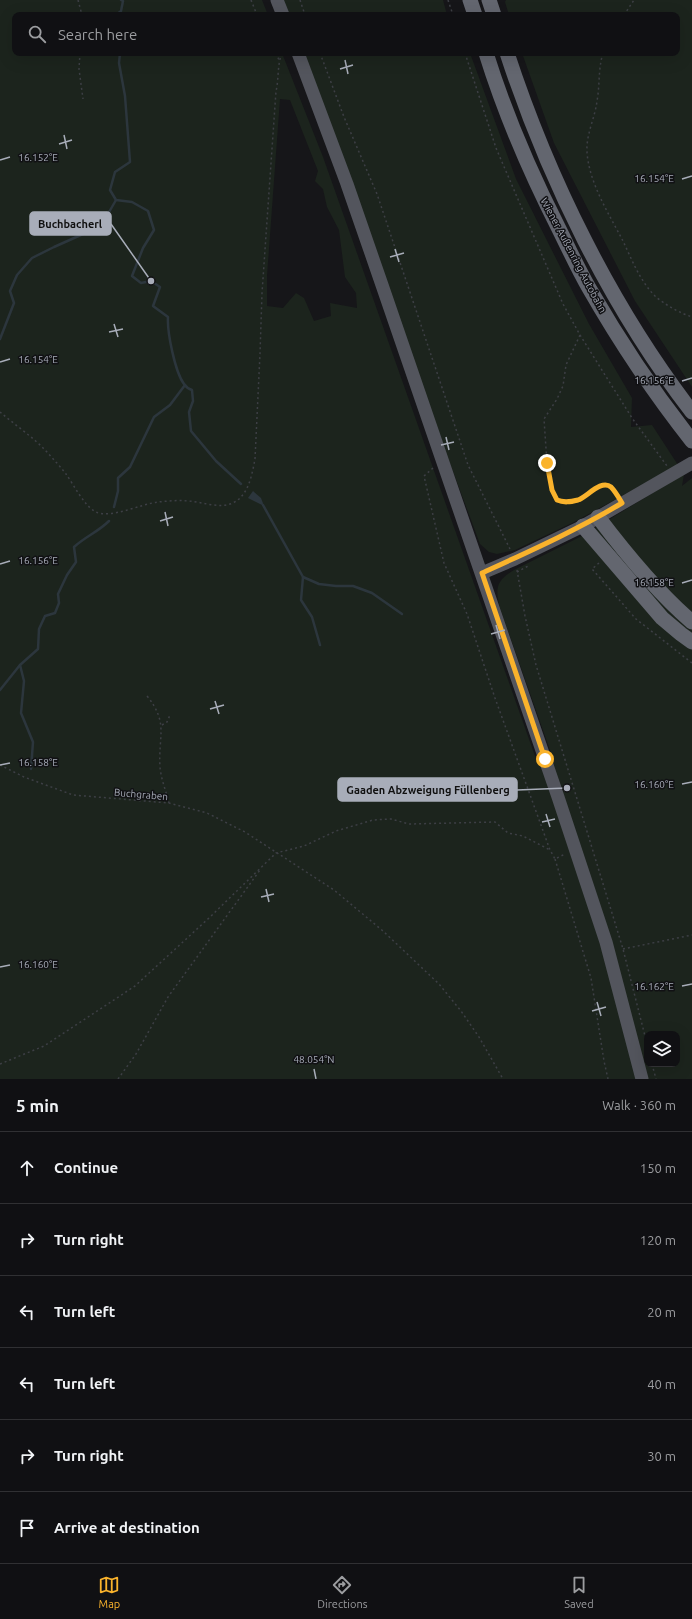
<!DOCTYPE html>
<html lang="en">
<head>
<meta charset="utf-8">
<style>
  :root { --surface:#101013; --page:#19191c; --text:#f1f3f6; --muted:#9c9da0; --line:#303033; --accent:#fab32c }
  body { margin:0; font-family:Ubuntu,sans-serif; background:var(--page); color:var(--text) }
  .controls { position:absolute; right:12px; bottom:12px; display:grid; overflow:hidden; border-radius:8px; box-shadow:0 4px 16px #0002 }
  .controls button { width:36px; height:36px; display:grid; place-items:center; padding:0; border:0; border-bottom:1px solid var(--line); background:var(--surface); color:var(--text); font:20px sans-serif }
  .stop { position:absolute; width:12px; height:12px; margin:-9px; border:3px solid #fab32c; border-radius:50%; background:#fff }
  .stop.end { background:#fab32c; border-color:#fff; box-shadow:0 1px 4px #0008 }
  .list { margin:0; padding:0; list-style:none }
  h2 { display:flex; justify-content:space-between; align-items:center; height:52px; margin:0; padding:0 16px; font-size:17px }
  h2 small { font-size:13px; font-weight:400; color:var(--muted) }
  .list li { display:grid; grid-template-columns:26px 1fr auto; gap:12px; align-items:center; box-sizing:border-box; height:72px; padding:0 16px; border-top:1px solid var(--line) }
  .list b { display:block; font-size:15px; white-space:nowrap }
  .list em { font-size:13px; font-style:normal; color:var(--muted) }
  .icon { flex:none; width:22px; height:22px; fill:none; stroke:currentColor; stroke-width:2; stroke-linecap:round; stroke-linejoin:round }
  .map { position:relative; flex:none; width:692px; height:1079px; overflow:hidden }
  .search { position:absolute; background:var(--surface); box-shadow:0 4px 16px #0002; left:12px; right:12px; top:12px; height:44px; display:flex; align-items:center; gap:10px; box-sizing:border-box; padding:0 14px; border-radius:8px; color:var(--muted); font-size:15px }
  .sheet { height:484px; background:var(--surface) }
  nav { display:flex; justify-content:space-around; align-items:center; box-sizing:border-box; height:56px; border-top:1px solid var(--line); background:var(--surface); font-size:11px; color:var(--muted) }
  nav a { display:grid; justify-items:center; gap:2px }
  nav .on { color:var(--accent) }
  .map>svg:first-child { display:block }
  .green { fill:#1c241d; fill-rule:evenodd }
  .water { fill:#2c363d }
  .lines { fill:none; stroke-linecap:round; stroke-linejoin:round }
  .stream { stroke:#2c363d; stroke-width:2.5 }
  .path { stroke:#3d3f45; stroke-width:1.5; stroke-dasharray:2 3; stroke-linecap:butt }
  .major { stroke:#53555d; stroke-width:13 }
  .highway { stroke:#63666f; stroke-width:15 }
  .route { stroke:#fab32c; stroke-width:5 }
  .ticks { fill:none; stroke:#a8adb9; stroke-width:1.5 }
  .labels { text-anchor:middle; stroke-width:3; stroke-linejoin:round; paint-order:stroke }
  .street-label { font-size:10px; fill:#a8adb9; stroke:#111114 }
  .ticks-label { font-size:10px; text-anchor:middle; fill:#a8adb9; stroke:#111114; stroke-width:3; stroke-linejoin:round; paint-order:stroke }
  .leader { fill:none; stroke:#a8adb9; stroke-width:1.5 }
  .callout-dot { fill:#a8adb9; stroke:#111114; stroke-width:1.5 }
  .callout { fill:#a8adb9; stroke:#a8adb9; stroke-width:1.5 }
  .callout-label { font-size:11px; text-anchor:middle; font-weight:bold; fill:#111 }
</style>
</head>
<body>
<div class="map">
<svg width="692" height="1079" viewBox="0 0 692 1079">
  <rect width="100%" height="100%" fill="#161619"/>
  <g class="green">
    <path d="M0 0H262L268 15H15V53H282L323 157 536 759 551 753 500 608C495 588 496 581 514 570L582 536 684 474 682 486 692 478V1079H0ZM280 99 290 100 318 171 315 181 323 189 327 207 339 230 345 277 356 293 357 308 330 303 331 316 314 321 304 298 296 293 283 308 267 306V276ZM647 1034H677V1064H647Z"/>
    <polygon points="282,0 443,0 447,15 288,15"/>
    <polygon points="506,0 692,0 692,387 635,301 554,143 522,53 677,53 677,15 509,15 505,2"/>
    <polygon points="303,53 470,53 516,179 589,324 632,398 631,427 652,425 678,465 574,522 515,550 497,554 489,552 480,544 448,458"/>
  </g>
  <polygon class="water" points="253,491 261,498 264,506 248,498"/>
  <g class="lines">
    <g class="stream">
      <polyline points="116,15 121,11 123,1 121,0"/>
      <path d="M120 53 119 63 125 96 130 162 115 172 110 190 116 200 132 202 148 211 154 230 143 248 132 276 141 283 151 281 160 287 153 306 168 317C167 332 175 372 184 384 186 387 189 389 192 390L193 401 189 412 191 431 216 461 241 484"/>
      <polyline points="0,339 14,303 10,291 17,275 32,258 54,247 101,226 116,200"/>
      <polyline points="263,505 303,577 301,600 312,617 320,645"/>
      <polyline points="114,507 118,491 118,478 130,467 154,417 170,405 185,385"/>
      <polyline points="303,577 319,584 336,586 353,586 372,593 402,614"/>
      <polyline points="20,665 24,681 21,713 33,742 31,769"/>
      <path d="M0 690 20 665 38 649 39 629 45 616 55 613 59 603 58 594 67 575 76 562 74 547C86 536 98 532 109 521"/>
    </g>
    <g class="path">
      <polyline points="78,0 82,15"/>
      <polyline points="251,0 257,15"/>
      <polyline points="300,0 305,15"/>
      <polyline points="448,0 453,15"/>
      <polyline points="624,15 634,0"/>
      <polyline points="80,53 79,69 83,99"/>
      <polyline points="276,53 279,60"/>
      <polyline points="320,53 344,117 377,194 468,465 510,549"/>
      <polyline points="465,53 496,148 563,304 580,335 632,418 667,466"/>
      <path d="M603 53C598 69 600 85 597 101 595 118 586 134 587 152 589 183 609 214 623 241 632 260 640 281 655 296 665 305 680 313 692 317"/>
      <path d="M580 335 566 365 563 386 557 399 544 419 547 463 553 489 557 500C564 503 571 502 579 499 588 496 601 479 610 487 613 488 615 492 616 495"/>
      <path d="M0 412C15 425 33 437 46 451 53 459 60 466 66 474 74 485 84 506 96 512 110 519 141 504 158 502 168 501 178 500 188 501 203 502 219 509 233 503 249 495 252 474 255 459L260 354 262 293 276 91C279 79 277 65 282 53"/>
      <polyline points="433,468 424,476 444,563 467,614 495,698 550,850 555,859 565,854"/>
      <polyline points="599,563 592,569 636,619 692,663"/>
      <polyline points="517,570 525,616 536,665 623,949 647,1044"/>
      <polyline points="517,572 530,565"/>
      <path d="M147 696C169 723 158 736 160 767 161 779 166 791 169 803"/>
      <polyline points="162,725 167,722 170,715"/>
      <polyline points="0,765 24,777 73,795 169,803 207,813 245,832 334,890 383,931 439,984 461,1011 479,1037 503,1079"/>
      <polyline points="555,859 591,978 604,1061 608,1079"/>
      <polyline points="623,949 692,935"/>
      <polyline points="0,1064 44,1046 135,986 209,918 276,853 304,846 336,831 373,820 391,819 409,824 495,822 508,833 523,836 550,850"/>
      <polyline points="652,1064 656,1079"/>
      <polyline points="118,1079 136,1054 168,997 260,870"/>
    </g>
    <g class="major">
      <polyline points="277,0 283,15"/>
      <polyline points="298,53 347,184 382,285 558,797 606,942 642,1079"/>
      <polyline points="482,573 515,559 583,526 692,463"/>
    </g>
    <g class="highway">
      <polyline points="470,0 475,15"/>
      <polyline points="489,0 494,15"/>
      <path d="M486 53C505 114 530 172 559 229 569 249 578 269 589 288 620 342 654 393 692 441"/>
      <path d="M507 53C548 178 611 307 692 412"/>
      <path d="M598 517C626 554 657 592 692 622"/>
      <polyline points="583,526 662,618 681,634 692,642"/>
    </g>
  </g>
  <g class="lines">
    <path class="route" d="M545 759 482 573C530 551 577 530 622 503 619 498 615 491 611 487 601 479 587 497 578 500 570 502 564 503 557 500L552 490 547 463"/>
  </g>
  <path class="ticks" d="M345 60 348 74M340 69 353 65M64 135 67 149M59 144 72 140M0 160 10 157M682 179 692 176M395 249 399 262M390 257 404 253M114 324 118 337M109 332 123 329M0 362 10 359M682 381 692 378M446 437 449 450M441 445 454 442M165 512 168 526M160 521 173 517M0 564 10 561M682 583 692 580M496 625 500 639M491 634 505 630M215 701 219 714M210 709 224 705M0 765 10 763M682 784 692 782M546 814 550 827M542 822 555 819M266 889 269 902M261 897 274 894M0 967 10 965M682 986 692 984M597 1002 601 1016M592 1011 606 1007M314 1069 316 1079"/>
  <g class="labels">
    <g class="street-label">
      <text transform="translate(574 255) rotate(62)" y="4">Wiener Außenring Autobahn</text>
      <text transform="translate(141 794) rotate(5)" y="4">Buchgraben</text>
    </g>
  </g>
  <g class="ticks-label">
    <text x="38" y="161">16.152°E</text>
    <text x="654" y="182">16.154°E</text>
    <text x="38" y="363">16.154°E</text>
    <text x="654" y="384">16.156°E</text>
    <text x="38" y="564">16.156°E</text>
    <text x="654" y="586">16.158°E</text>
    <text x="38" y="766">16.158°E</text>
    <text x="654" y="788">16.160°E</text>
    <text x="38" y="968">16.160°E</text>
    <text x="654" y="990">16.162°E</text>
    <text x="314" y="1063">48.054°N</text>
  </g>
  <path class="leader" d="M151 281L111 224M567 788L517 790"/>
  <g class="callout-dot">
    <circle cx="151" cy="281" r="4"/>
    <circle cx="567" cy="788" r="4"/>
  </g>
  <g class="callout">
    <rect x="30" y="212" width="81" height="23" rx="4"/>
    <rect x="338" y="778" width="179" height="23" rx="4"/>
  </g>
  <g class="callout-label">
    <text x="70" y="228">Buchbacherl</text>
    <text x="428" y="794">Gaaden Abzweigung Füllenberg</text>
  </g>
</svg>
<div class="controls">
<button><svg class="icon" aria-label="layers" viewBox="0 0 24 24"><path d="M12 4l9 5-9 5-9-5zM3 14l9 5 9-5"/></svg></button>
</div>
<div class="stop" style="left:545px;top:759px"></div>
<div class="stop end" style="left:547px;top:463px"></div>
<div class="search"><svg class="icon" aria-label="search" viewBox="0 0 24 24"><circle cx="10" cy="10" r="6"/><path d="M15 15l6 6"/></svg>Search here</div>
</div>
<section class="sheet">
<h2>5 min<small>Walk · 360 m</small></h2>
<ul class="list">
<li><svg class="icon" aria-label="ahead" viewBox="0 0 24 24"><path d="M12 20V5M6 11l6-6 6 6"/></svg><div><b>Continue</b></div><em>150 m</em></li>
<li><svg class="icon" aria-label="right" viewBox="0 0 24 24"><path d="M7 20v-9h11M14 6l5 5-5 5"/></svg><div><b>Turn right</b></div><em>120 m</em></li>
<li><svg class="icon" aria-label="left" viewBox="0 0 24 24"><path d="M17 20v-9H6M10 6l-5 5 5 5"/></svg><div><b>Turn left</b></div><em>20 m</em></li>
<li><svg class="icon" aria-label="left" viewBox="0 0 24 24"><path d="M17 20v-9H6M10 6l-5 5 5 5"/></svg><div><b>Turn left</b></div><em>40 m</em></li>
<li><svg class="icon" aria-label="right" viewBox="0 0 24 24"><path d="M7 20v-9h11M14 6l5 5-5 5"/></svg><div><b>Turn right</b></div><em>30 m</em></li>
<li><svg class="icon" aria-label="arrive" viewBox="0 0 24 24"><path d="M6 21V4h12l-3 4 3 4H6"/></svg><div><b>Arrive at destination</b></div></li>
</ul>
</section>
<nav>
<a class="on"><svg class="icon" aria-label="map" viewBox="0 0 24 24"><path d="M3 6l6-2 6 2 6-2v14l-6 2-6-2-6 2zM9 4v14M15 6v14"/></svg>Map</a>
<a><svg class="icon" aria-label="directions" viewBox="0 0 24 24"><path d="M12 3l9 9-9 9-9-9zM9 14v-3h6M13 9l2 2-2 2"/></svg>Directions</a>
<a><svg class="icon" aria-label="saved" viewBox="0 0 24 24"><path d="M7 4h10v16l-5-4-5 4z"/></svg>Saved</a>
</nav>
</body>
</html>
